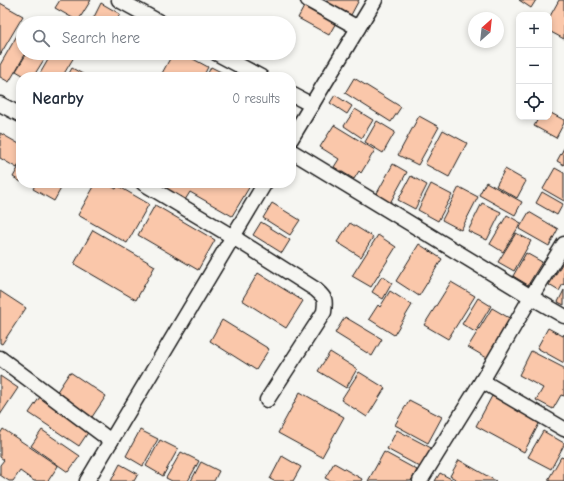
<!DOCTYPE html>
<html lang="en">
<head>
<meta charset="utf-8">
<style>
  :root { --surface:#fff; --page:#f6f6f7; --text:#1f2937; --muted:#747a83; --line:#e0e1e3 }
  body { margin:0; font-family:"Comic Neue",sans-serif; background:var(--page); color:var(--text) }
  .controls { position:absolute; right:12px; top:12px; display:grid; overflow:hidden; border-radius:8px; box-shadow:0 2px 6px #0003 }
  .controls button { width:36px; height:36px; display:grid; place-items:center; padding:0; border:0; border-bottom:1px solid var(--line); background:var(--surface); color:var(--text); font:20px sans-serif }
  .compass { position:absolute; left:468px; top:12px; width:36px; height:36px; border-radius:50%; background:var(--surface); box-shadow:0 2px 6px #0003; rotate:27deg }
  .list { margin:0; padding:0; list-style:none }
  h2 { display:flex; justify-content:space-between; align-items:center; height:52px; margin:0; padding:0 16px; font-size:17px }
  h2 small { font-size:13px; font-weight:400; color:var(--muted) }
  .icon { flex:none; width:22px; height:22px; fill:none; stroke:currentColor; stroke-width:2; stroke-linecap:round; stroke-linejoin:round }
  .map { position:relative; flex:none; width:564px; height:481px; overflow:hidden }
  .search { position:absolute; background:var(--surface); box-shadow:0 2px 6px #0003; left:16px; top:16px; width:280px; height:44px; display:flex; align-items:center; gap:10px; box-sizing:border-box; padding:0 14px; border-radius:22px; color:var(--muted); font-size:15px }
  .panel { position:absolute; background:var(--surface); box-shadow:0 2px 6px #0003; left:16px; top:72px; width:280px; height:116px; border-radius:16px }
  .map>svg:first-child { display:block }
  .building { fill:#fac7aa; stroke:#1c1c1c }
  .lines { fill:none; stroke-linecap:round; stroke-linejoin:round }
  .street-casing { stroke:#1c1c1c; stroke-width:17 }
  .street { stroke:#f6f6f2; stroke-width:14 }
</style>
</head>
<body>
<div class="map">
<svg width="564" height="481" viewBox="0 0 564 481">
  <rect width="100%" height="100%" fill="#f6f6f2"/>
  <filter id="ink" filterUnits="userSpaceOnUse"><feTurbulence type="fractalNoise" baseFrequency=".025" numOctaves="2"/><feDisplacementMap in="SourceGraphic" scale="8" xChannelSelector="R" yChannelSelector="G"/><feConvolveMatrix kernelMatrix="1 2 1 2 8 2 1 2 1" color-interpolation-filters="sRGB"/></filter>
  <g filter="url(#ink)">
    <g class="building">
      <polygon points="60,0 91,0 78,21 55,8"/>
      <polygon points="323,0 359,0 351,15"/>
      <polygon points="519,0 536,0 531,8"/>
      <polygon points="559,0 564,0 564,39 549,31 549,18"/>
      <polygon points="0,3 23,16 0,55"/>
      <polygon points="101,3 120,14 115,23 91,23"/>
      <polygon points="306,3 338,19 329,35 298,18"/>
      <polygon points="19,32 23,35 23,53 26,53 9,82 0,77 0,65"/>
      <polygon points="27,53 48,53 33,77 26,77 16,71"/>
      <polygon points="52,53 67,53 74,57 62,77 38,77"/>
      <polygon points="173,53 182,53 208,67 203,77 160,77"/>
      <polygon points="211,67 229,76 228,77 206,77"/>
      <polygon points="72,68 88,77 67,77"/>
      <polygon points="354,78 401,107 391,122 345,93"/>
      <polygon points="335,95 352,106 347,114 330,103"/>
      <polygon points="355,109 373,120 362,138 344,126"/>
      <polygon points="549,112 564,120 564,123 556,138 534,126 539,117 549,117"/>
      <polygon points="419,116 439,127 418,165 398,155"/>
      <polygon points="377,121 395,132 383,153 365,142"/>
      <polygon points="334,125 375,150 361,173 359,171 354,179 334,167 339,159 320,147"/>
      <polygon points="443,130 467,143 449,177 425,164"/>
      <polygon points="0,133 21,145 21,161 17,168 0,158"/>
      <polygon points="564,148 564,165 557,161"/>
      <polygon points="21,163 21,182 13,177"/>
      <polygon points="393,164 407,172 390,203 376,195"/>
      <polygon points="555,168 564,173 564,201 543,189"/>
      <polygon points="505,169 526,181 517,198 496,186"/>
      <polygon points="411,176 427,185 415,209 398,200"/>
      <polygon points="486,182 522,202 515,215 479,195"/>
      <polygon points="36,183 64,183 54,201 33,189"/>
      <polygon points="96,183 106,183 116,189 118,186 149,204 127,243 78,215"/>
      <polygon points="165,183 244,183 250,186 232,216 190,192 185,200 163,187"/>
      <polygon points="431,184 452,195 438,221 418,210"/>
      <polygon points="459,187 478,197 461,230 442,220"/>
      <polygon points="542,192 563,204 557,215 536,203"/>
      <polygon points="272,203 300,220 290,235 263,218"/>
      <polygon points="482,203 501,212 487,240 468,231"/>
      <polygon points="155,205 215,240 198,270 138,235"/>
      <polygon points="529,212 558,229 549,246 519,229"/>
      <polygon points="507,215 521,223 503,252 490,244"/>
      <polygon points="261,222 290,240 282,253 253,235"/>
      <polygon points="350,223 373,237 361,257 337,242"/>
      <polygon points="93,230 155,266 136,300 74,264"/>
      <polygon points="516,233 531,241 514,271 498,262"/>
      <polygon points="378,235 396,247 371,287 352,276"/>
      <polygon points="419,244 442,259 419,296 396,281"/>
      <polygon points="526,253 542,262 528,285 513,276"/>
      <polygon points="564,254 564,285 563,284 559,291 549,285 562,264 559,262"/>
      <polygon points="258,273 303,301 286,328 242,300"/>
      <polygon points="382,276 392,283 383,299 372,292"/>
      <polygon points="451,282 475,296 448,339 424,325"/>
      <polygon points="564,290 564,305 558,302"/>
      <polygon points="0,291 26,308 2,344 0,343"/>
      <polygon points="390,291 412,305 394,335 369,319 378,305 380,307"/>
      <polygon points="478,298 491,306 475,332 462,324"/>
      <polygon points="492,308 511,319 487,358 468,347"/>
      <polygon points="345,317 382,339 372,356 335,333"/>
      <polygon points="222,320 269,349 256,370 210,341"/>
      <polygon points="548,328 563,336 564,334 564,363 537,348"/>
      <polygon points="531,351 564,368 564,396 561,395 553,409 536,400 543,388 519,375"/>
      <polygon points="330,352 357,369 346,388 318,371"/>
      <polygon points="70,372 106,396 92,417 56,393"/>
      <polygon points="359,372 385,388 367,417 341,400"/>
      <polygon points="0,376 18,388 0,415"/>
      <polygon points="300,392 344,417 322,457 278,433"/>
      <polygon points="42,394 91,428 79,446 29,413"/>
      <polygon points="492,396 540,422 524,452 476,426"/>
      <polygon points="409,400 442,417 428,443 395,425"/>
      <polygon points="3,429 58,466 48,481 34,481 20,471 13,481 9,481 0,475 0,465 4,460 0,457 0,434"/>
      <polygon points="42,430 80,456 68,472 31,446"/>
      <polygon points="140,430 158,439 143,466 126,456"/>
      <polygon points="397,430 433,449 422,468 387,449"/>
      <polygon points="543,431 564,443 564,445 551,469 528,457"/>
      <polygon points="160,440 178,449 163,476 146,466"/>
      <polygon points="181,452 199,461 188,481 172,481 166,478"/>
      <polygon points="384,452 417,470 411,481 368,481"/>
      <polygon points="282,456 301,467 293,481 274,481 270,479"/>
      <polygon points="561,457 564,458 564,481 551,481 548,480"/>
      <polygon points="459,460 496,481 459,481 450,476"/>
      <polygon points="201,462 219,471 214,481 191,481"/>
      <polygon points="334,463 362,479 361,481 331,481 325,478"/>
      <polygon points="120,464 138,474 134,481 111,481"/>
      <polygon points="440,473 455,481 435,481"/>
    </g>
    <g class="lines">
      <defs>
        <g id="street">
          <polyline points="119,0 161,23"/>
          <polyline points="308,0 358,28"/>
          <polyline points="216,53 261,77"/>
          <polyline points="291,94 312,105"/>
          <polyline points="0,104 21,115"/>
          <polyline points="291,139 375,0"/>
          <polyline points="291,151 531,297 564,316"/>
          <path d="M143 183 233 237 315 289C325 298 326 298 324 312L267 400"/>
          <polyline points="0,358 111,441"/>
          <polyline points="482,381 564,429"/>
          <polyline points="87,481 265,183"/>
          <polyline points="420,481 482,381 531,297 564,244"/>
        </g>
      </defs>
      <use href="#street" class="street-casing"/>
      <use href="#street" class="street"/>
    </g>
  </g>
</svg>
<div class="controls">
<button>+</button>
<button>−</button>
<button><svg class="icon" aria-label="locate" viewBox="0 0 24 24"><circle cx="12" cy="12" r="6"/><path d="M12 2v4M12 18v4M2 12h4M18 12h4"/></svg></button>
</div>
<svg class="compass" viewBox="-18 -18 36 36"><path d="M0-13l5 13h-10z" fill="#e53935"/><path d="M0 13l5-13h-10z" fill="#747a83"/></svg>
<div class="search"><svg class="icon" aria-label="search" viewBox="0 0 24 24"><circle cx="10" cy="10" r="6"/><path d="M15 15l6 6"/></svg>Search here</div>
<section class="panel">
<h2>Nearby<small>0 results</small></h2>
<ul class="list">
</ul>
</section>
</div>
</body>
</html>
